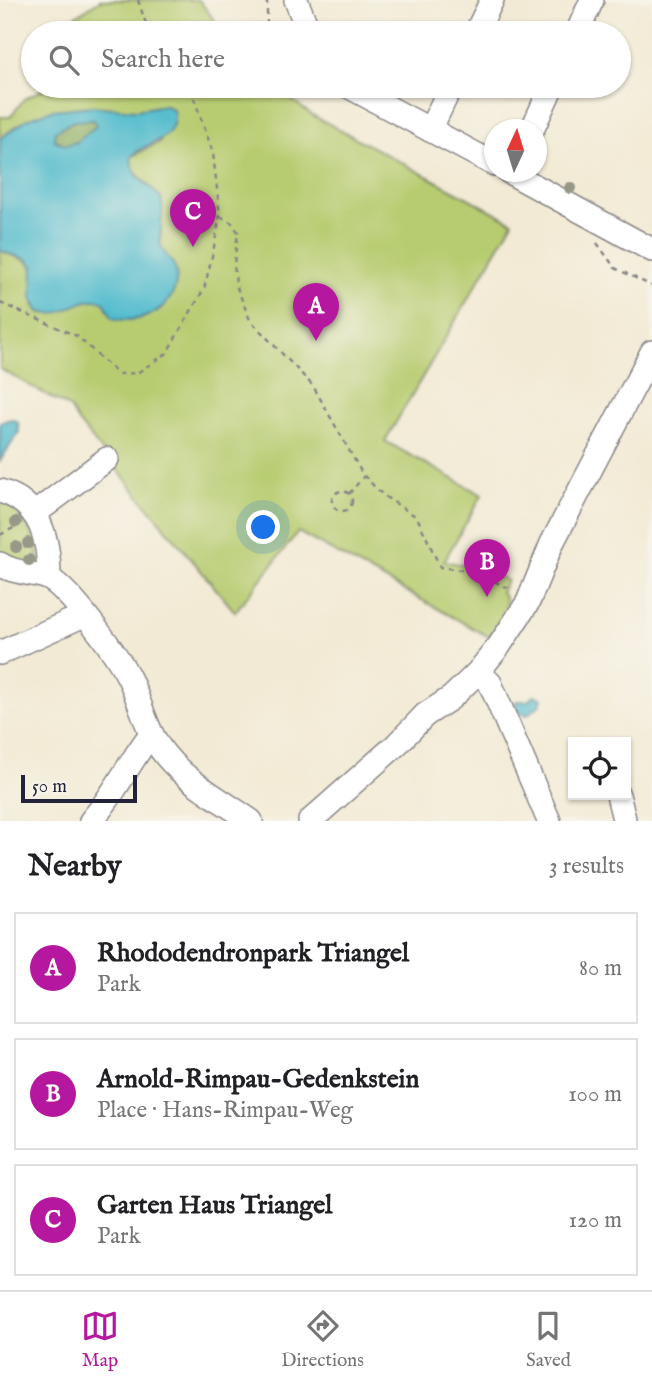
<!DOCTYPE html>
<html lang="en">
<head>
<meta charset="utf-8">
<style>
  :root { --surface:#fff; --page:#f6f6f6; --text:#202124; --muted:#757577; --line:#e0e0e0; --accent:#b5179e }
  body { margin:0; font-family:"IM FELL English",serif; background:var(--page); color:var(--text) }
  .controls { position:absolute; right:21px; bottom:21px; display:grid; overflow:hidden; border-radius:0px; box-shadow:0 2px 5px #0004 }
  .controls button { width:63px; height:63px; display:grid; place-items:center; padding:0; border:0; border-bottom:2px solid var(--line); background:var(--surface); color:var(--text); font:35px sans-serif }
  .compass { position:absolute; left:484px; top:119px; width:63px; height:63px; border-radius:50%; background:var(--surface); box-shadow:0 2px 5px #0004; rotate:4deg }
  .scale { position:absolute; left:21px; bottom:18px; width:116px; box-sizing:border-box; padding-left:7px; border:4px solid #22223b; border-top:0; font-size:19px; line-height:24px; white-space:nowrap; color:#22223b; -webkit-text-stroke:5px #f7f3e8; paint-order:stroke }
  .you { position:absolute; left:264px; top:528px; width:24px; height:24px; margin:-18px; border:5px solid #fff; border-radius:50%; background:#1a73e8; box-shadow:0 0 0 10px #1a73e833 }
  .badge { display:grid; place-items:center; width:46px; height:46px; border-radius:50%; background:var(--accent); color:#fff; font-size:23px; font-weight:700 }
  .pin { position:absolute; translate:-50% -58px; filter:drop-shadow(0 2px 4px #0008) }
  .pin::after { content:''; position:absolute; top:37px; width:24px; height:21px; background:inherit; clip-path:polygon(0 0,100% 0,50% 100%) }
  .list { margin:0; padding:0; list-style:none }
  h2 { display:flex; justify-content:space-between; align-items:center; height:91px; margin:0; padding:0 28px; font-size:30px }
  h2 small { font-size:23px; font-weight:400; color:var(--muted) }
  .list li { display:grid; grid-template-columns:46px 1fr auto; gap:21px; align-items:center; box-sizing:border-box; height:112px; margin:0 14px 14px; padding:0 14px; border:2px solid var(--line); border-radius:0px }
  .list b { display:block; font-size:26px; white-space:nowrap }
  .list p { margin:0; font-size:23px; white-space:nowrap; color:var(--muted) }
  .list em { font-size:23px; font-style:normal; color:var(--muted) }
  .icon { flex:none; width:38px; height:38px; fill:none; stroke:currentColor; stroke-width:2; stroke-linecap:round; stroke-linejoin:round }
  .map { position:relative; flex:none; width:652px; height:821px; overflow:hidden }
  .search { position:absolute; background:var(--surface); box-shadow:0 2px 5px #0004; left:21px; right:21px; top:21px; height:77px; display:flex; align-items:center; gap:18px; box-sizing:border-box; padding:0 24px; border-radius:38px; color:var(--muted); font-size:26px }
  .sheet { height:469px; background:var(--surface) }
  nav { display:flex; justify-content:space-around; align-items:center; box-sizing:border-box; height:98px; border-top:2px solid var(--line); background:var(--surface); font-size:19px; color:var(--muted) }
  nav a { display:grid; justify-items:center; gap:4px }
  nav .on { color:var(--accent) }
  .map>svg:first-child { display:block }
  .green { fill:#b7cc71; stroke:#6c7756; stroke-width:2 }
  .forest { fill:#91b063; stroke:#5a694f; stroke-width:2 }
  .water { fill:#51bbcd; stroke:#3a6e84; stroke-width:2; fill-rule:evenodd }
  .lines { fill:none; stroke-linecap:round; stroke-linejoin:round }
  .minor-casing { stroke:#8a8688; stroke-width:26 }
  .path { stroke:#8a8688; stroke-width:2.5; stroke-dasharray:5 5; stroke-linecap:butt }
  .minor { stroke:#fff; stroke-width:23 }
  .tree { fill:#989889 }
</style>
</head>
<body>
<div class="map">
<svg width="652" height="821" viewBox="0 0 652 821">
  <rect width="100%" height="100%" fill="#f7f3e8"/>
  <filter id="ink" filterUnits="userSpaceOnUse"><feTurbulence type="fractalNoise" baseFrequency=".0143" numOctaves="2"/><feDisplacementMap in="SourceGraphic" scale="14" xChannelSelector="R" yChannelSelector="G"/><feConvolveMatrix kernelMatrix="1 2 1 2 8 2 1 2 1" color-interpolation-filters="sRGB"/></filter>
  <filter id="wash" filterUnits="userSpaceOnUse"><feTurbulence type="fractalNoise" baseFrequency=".00686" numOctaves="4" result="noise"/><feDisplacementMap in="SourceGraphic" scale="28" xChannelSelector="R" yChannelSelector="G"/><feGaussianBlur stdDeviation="1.57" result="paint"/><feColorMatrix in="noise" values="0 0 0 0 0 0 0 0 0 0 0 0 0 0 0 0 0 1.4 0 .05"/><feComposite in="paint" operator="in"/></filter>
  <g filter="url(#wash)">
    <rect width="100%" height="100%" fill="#f2ead4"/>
    <g class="green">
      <polygon points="100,0 199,0 224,33 63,33 76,16"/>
      <path d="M49 86H273L312 115 513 222 385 441 482 495 444 561 488 570 507 581 501 592C515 605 496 625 489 637L298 532 235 612 78 422 70 408 0 369V251C41 265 34 263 34 305L42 313 95 299 143 318 165 305 160 244 162 204 161 198 132 169 131 157 160 142 174 111 165 106C155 107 145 110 133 110 81 110 45 99 0 139V117H10L24 99Z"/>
      <path d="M0 500C25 515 35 535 40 563L34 568 0 553Z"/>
    </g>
    <polygon class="forest" points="91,119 96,122 96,126 77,142 67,145 54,139 55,131 74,121"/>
    <g class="water">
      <path d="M165 105 174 111C177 144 147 139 131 157 131 179 149 183 161 198 165 213 159 227 160 242 161 254 174 259 176 271 181 305 143 327 112 318L104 302C82 292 61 323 38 311L32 298 33 266 27 259 0 251V139L27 119 52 110 93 106 136 110ZM94 120 96 126 77 142 67 145 54 140 55 131 74 121Z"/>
      <polygon points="11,419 18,422 19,432 0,461 0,422"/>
      <polygon points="534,695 542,698 540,705 527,715 515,712 516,701 528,701"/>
    </g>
  </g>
  <g filter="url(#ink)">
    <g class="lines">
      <defs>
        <g id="minor">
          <polyline points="296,0 309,33"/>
          <polyline points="476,33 492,0"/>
          <polyline points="577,33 592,0"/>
          <polyline points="348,86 494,164"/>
          <polyline points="430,130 451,86"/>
          <polyline points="532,130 552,86"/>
          <polyline points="509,172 652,250"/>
          <path d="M0 491C42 503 49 541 49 578"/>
          <polyline points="34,514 107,459"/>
          <path d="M0 564C16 575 38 572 50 579 72 593 118 655 130 680 142 706 147 734 166 756 188 783 223 801 251 821"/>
          <polyline points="0,653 84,615"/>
          <polyline points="478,672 490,683 549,821"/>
          <polyline points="618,795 624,819"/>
          <path d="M91 821C115 794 129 762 151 734"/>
          <polyline points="310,821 396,745 425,715 451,698 478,672 499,646 528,602 552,543 652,352"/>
        </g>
      </defs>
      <use href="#minor" class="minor-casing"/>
      <g class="path">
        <polyline points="138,0 149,33"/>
        <polyline points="267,0 267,25 271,33"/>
        <polyline points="314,86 332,97"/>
        <polyline points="220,216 232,223 238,232 234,264 236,285 250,320 313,386 363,475 384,496 417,517 440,567 474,572 511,589"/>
        <polyline points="597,243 615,268 652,286"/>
        <polyline points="0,303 77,336 118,374 137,373 166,354 204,289 213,252 220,216 213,153 195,101 185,86"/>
        <circle cx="342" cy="501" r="10"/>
        <polyline points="349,494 364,476"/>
        <polyline points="0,535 17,526"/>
      </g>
      <use href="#minor" class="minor"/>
    </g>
    <g class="tree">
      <circle cx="570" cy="188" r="6"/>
      <circle cx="16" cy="522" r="6"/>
      <circle cx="28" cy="543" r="6"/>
      <circle cx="16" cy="547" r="6"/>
      <circle cx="29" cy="560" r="6"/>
    </g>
  </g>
</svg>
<div class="controls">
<button><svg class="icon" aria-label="locate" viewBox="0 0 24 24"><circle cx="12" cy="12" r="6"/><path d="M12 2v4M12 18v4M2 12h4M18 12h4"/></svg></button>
</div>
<svg class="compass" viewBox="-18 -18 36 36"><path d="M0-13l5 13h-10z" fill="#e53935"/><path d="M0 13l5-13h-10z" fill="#757577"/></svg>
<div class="scale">50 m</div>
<div class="you"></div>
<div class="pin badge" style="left:316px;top:341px">A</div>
<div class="pin badge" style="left:487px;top:597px">B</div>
<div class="pin badge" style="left:193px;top:247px">C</div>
<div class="search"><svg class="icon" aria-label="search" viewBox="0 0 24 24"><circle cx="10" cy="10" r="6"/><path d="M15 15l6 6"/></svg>Search here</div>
</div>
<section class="sheet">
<h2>Nearby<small>3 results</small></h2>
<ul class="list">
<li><span class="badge">A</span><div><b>Rhododendronpark Triangel</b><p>Park</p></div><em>80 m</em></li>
<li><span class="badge">B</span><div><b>Arnold-Rimpau-Gedenkstein</b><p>Place · Hans-Rimpau-Weg</p></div><em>100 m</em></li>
<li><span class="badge">C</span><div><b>Garten Haus Triangel</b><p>Park</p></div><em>120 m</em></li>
</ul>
</section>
<nav>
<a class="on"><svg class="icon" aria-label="map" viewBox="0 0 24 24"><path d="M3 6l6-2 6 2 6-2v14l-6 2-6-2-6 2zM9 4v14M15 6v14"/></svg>Map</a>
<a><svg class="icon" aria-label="directions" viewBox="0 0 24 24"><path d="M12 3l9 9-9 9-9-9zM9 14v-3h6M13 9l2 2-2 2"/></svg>Directions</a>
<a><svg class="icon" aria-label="saved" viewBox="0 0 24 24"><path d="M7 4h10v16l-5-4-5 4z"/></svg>Saved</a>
</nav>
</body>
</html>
